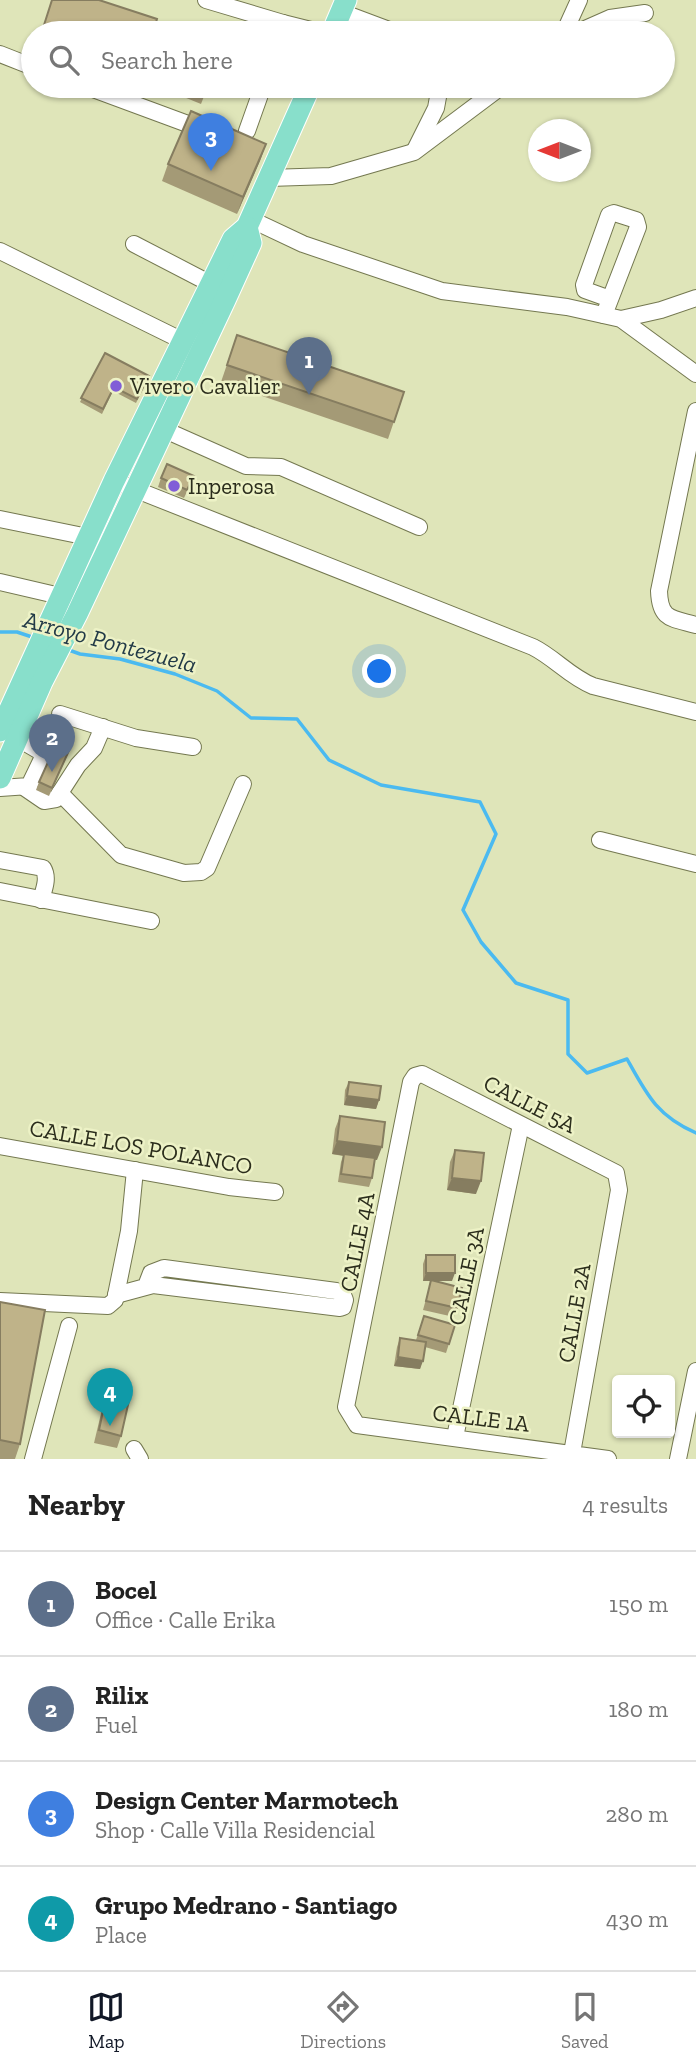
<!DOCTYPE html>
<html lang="en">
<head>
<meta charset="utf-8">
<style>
  :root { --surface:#fff; --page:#f6f6f6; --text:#222; --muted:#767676; --line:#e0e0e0; --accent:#111827 }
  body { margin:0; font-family:"Zilla Slab",serif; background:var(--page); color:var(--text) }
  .controls { position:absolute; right:21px; bottom:21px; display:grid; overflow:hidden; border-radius:7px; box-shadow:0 2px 5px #0004 }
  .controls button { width:63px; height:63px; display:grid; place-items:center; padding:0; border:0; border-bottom:2px solid var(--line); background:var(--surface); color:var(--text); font:35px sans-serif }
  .compass { position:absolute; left:528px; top:119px; width:63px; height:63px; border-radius:50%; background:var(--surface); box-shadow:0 2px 5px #0004; rotate:270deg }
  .you { position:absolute; left:380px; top:672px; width:24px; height:24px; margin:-18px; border:5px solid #fff; border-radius:50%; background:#1a73e8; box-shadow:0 0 0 10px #1a73e833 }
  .badge { display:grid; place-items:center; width:46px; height:46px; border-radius:50%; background:var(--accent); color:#fff; font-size:23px; font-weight:700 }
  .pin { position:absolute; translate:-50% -58px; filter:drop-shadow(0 2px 4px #0008) }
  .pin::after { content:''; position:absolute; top:37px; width:24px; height:21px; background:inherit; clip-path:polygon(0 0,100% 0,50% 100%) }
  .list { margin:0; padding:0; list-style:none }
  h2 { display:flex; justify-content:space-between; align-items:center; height:91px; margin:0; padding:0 28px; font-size:30px }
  h2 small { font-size:23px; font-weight:400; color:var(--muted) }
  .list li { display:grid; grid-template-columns:46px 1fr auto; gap:21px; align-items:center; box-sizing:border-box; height:105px; padding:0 28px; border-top:2px solid var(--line) }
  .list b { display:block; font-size:26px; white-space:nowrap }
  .list p { margin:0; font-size:23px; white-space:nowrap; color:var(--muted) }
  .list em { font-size:23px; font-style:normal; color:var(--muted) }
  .icon { flex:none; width:38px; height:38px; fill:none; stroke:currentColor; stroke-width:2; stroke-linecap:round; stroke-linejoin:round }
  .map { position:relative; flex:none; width:696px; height:1459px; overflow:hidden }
  .search { position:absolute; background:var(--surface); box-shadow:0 2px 5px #0004; left:21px; right:21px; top:21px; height:77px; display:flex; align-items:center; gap:18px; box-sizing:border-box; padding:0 24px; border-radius:38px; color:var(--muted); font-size:26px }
  .sheet { height:511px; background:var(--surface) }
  nav { display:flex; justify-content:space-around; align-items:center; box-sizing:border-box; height:98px; border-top:2px solid var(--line); background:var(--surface); font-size:19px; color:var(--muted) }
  nav a { display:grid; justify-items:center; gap:4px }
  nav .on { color:var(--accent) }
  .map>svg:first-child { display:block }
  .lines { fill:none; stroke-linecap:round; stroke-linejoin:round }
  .stream { stroke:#4bbaf0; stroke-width:3.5 }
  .minor-casing { stroke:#747850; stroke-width:18 }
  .major-casing { stroke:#fff; stroke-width:23 }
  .minor { stroke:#fff; stroke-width:16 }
  .major { stroke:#88dfcb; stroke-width:21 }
  .wall { fill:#a49a76 }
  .shaded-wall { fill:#867d60 }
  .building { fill:#bfb389; stroke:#867d60; stroke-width:2 }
  .poi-dot { fill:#815dd7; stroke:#edf2c6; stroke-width:2.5 }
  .labels { text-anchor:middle; stroke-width:5; stroke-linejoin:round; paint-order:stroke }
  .poi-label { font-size:23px; fill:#2b2d1c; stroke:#edf2c6; text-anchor:start }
  .street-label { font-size:23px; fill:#2b2d1c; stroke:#edf2c6 }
  .water-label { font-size:24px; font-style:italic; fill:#223a47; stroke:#edf2c6 }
</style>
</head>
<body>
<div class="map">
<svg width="696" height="1459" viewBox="0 0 696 1459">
  <rect width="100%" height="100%" fill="#dfe5b9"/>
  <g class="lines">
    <g class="stream">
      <polyline points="0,632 17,632 35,638"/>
      <path d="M66 649 80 654 120 659 175 674 217 691 251 718 297 719 329 760 381 785 480 802 496 834 463 910 481 942 516 983 568 1000V1054L587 1073 627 1059C647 1095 657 1116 696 1133"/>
    </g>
    <defs>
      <g id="minor">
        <polyline points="206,0 283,23"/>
        <polyline points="341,12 397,33"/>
        <polyline points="281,31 283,23 323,33"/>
        <polyline points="564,33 579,0"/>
        <polyline points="576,33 610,18 645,13"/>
        <polyline points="0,54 33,67"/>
        <polyline points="85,86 204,130"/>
        <polyline points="247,131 263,86"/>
        <polyline points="415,150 436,108 440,86"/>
        <polyline points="269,178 331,176 414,152 502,86"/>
        <polyline points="250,219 303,244 442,291 567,307 621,319 696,374"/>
        <polyline points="134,244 211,284"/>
        <polyline points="0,251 183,341"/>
        <polyline points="604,315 638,227 636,220 614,213 609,215 584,285 585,290 610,299"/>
        <polyline points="621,319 661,310 696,298"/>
        <path d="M696 411 659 591C660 620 671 618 696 625"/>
        <polyline points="165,430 246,466 281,467 419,527"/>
        <path d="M114 481 533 647C555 658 570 677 593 686L696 712"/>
        <polyline points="0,519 88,537"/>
        <polyline points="0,582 60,596"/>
        <polyline points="60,714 136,738 193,747"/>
        <polyline points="0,788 29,786 42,759 41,752 17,738"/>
        <polyline points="25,788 44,801 56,799 78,765 94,748 103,727"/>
        <polyline points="60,793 121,855 184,873 201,872 207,868 243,784"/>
        <polyline points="600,840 696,864"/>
        <path d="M0 860 43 868C49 878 44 889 41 900"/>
        <polyline points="0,891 151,921"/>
        <polyline points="0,1146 229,1187 275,1192"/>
        <polyline points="116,1295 153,1285 340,1308 343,1307 345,1300 343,1295 336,1291 164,1268 151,1273 146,1286"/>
        <polyline points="0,1301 108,1306 115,1300 129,1231 135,1170"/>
        <polyline points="455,1437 521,1125"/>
        <polyline points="134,1449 140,1459"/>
        <polyline points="572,1453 619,1190 616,1173 422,1074 415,1076 411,1082 346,1407 357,1425 608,1459"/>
        <polyline points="33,1459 69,1326"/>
        <polyline points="678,1459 696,1371"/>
      </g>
      <g id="major">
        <polyline points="332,33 346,0"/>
        <polyline points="0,731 114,481 233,239 247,227 310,86"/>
        <polyline points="0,778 42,682 77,614 225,300 251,243 247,227"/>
      </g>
    </defs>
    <use href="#minor" class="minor-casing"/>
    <use href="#major" class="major-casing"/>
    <use href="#minor" class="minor"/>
    <use href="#major" class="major"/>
  </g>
  <g class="wall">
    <polygon points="52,0 153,33 41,33"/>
    <polygon points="177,86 208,86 201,104 174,93"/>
    <polygon points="266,144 237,214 162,181 168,164"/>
    <polygon points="237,335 404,392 388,439 221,382"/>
    <polygon points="105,353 147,380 136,403 113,391 102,414 80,402"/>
    <polygon points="161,478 190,485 184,498 158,487"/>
    <polygon points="68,754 49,796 36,790 39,782"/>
    <polygon points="349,1082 379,1100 376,1109 344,1105 345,1090"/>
    <polygon points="340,1116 377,1160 375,1159 372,1178 369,1187 338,1182 341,1162 343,1156 332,1154 335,1129"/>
    <polygon points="455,1150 476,1194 447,1190 450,1162"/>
    <polygon points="426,1255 452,1281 437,1281 457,1308 454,1317 423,1310 431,1281 423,1281 423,1264"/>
    <polygon points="0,1302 20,1444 15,1459 0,1459"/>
    <polygon points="424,1316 455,1325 446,1353 425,1347 420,1369 394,1366 397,1347 400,1338 416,1340"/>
    <polygon points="107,1392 121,1436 117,1448 94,1443 103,1405"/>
  </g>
  <g class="shaded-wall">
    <polygon points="266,144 260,161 237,214 243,197"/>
    <polygon points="347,1096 379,1100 376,1109 344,1105"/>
    <polygon points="337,1141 382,1147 377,1160 332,1154"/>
    <polygon points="452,1178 481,1181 476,1194 447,1190"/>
    <polygon points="426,1273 455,1273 452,1281 423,1281"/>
    <polygon points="398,1357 423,1361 420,1369 394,1366"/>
  </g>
  <g class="building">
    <polygon points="52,0 99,0 157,19 153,33 68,33 44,25"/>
    <polygon points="201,25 220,33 198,33"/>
    <polygon points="192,86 208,86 206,91"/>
    <polygon points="191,111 266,144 243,197 168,164"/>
    <polygon points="237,335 404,392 394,422 227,365"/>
    <polygon points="105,353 149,376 137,399 114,387 103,409 81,398"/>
    <polygon points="167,464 194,476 187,490 161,478"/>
    <polygon points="58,740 71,746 52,788 39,782"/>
    <polygon points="349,1082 381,1086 379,1100 347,1096"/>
    <polygon points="340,1116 385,1122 382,1147 337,1141"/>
    <polygon points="455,1150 484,1153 481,1181 452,1178"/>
    <polygon points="344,1154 375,1158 372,1178 341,1174"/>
    <rect x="426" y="1255" width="29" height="18"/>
    <polygon points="431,1280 462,1288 457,1308 426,1301"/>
    <polygon points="0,1302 45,1310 20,1444 0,1440"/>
    <polygon points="424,1316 455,1325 449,1344 418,1335"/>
    <polygon points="400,1338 426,1342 423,1361 398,1357"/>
    <polygon points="107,1392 130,1396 121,1436 99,1430"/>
  </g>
  <g class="poi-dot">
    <circle cx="116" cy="386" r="7"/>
    <circle cx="174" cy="486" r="7"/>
  </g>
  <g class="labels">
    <g class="poi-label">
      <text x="130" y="394">Vivero Cavalier</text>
      <text x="188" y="494">Inperosa</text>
    </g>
    <g class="street-label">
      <text transform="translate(530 1104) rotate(27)" y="8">CALLE 5A</text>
      <text transform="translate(141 1147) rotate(10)" y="8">CALLE LOS POLANCO</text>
      <text transform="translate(357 1242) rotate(-79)" y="8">CALLE 4A</text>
      <text transform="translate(466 1276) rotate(-78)" y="8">CALLE 3A</text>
      <text transform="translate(574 1313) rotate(-80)" y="8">CALLE 2A</text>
      <text transform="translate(481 1418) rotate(7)" y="8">CALLE 1A</text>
    </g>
    <g class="water-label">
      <text transform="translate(110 642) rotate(15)" y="8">Arroyo Pontezuela</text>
    </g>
  </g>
</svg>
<div class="controls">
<button><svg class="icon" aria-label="locate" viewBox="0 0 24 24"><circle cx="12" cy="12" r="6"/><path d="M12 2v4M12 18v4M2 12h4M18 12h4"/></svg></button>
</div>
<svg class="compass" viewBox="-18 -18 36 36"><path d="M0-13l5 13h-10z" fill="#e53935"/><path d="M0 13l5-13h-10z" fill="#767676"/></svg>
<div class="you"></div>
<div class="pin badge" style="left:309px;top:395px;background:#5c6f8a">1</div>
<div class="pin badge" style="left:52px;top:772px;background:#5c6f8a">2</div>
<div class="pin badge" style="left:211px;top:171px;background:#3f7fe0">3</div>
<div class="pin badge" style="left:110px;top:1426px;background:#0f9aa8">4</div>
<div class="search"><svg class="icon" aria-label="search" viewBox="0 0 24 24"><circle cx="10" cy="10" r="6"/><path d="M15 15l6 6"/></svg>Search here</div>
</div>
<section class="sheet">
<h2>Nearby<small>4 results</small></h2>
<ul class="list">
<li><span class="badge" style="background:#5c6f8a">1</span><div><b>Bocel</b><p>Office · Calle Erika</p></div><em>150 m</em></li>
<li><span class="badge" style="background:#5c6f8a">2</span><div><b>Rilix</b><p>Fuel</p></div><em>180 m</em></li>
<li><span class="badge" style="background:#3f7fe0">3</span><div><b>Design Center Marmotech</b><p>Shop · Calle Villa Residencial</p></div><em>280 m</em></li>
<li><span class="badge" style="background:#0f9aa8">4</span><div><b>Grupo Medrano - Santiago</b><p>Place</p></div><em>430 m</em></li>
</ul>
</section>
<nav>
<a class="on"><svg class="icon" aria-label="map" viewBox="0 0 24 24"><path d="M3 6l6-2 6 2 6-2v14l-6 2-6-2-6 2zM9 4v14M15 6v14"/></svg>Map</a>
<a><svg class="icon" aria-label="directions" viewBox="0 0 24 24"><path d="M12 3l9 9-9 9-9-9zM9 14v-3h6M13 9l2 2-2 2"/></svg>Directions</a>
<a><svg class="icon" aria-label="saved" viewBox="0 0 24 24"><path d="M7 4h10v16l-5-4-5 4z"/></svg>Saved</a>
</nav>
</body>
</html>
